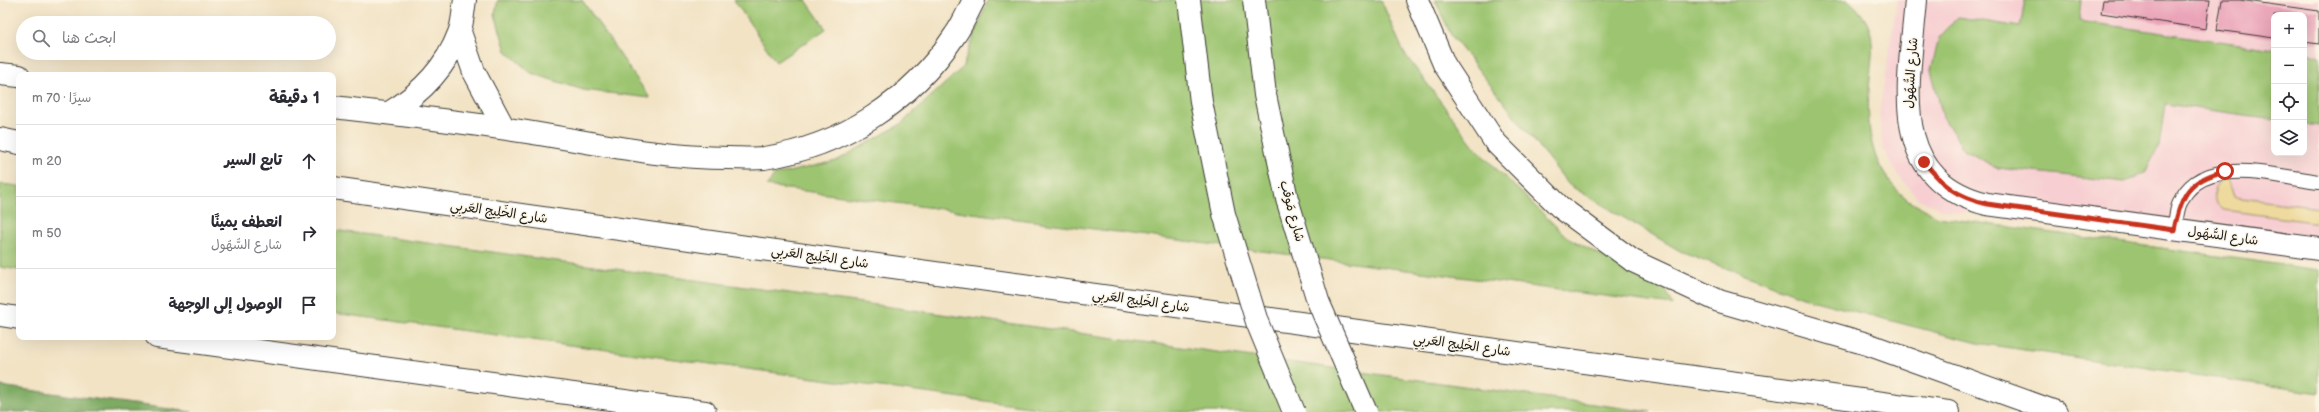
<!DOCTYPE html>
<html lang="ar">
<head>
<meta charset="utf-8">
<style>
	body { margin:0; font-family:"Balsamiq Sans","Playpen Sans Arabic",sans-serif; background:#f7f7f7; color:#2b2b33; direction:rtl }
	.controls { position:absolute; right:12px; top:12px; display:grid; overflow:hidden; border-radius:8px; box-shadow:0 4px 16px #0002 }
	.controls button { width:36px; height:36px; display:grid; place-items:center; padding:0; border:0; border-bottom:1px solid #e1e1e2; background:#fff; color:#2b2b33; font:20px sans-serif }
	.stop { position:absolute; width:12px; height:12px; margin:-9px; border:3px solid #c8321e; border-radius:50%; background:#fff }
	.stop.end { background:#c8321e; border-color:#fff; box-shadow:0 1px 4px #0008 }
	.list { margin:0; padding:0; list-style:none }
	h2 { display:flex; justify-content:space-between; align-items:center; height:52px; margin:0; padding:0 16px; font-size:17px }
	h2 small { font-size:13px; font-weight:400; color:#7c7c81 }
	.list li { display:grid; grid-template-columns:26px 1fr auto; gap:12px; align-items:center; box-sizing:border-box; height:72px; padding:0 16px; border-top:1px solid #e1e1e2 }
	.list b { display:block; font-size:15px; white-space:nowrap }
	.list p { margin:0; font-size:13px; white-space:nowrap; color:#7c7c81 }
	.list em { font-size:13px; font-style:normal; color:#7c7c81 }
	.icon { flex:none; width:22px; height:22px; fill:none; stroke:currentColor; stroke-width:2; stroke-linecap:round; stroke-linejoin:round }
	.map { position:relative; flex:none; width:2319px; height:412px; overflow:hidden; direction:ltr }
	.search { position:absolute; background:#fff; box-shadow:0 4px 16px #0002; left:16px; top:16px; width:320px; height:44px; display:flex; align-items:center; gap:10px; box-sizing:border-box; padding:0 14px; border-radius:22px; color:#7c7c81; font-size:15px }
	.panel { position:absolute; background:#fff; box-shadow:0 4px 16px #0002; left:16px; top:72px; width:320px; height:268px; border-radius:8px; direction:rtl }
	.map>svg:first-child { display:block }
	.built { fill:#f7cfd2; fill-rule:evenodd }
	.green { fill:#9dc571; stroke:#5c7046 }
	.forest { fill:#7eaa63; stroke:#4d6340 }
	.sand { fill:#eeda9e; stroke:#857b5d }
	.building { fill:#eaa2b8 }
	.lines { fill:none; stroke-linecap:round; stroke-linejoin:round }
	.service-casing { stroke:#3c3a35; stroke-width:16 }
	.minor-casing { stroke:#3c3a35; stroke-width:24 }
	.trunk-casing { stroke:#3c3a35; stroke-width:24 }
	.service { stroke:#fff; stroke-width:14 }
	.minor { stroke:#fff; stroke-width:22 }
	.trunk { stroke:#fff; stroke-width:22 }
	.secondary-bridge-casing { stroke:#3c3a35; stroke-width:24; stroke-linecap:butt }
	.secondary-bridge { stroke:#fff; stroke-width:22 }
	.route { stroke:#c8321e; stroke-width:5 }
	.labels { text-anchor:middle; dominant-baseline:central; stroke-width:3; stroke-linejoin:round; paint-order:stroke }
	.street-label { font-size:13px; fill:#1c1c1c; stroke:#fcf5e5 }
</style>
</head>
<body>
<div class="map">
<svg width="2319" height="412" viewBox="0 0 2319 412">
	<rect width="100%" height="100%" fill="#fcf5e5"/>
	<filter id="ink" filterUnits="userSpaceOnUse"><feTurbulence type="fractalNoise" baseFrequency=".025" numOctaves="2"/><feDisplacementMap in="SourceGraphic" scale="8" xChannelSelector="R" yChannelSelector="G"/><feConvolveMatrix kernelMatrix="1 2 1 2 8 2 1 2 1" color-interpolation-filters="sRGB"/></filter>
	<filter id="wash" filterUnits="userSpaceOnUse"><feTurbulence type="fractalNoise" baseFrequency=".012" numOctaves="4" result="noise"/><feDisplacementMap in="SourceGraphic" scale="16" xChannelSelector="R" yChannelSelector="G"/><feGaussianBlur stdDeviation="0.9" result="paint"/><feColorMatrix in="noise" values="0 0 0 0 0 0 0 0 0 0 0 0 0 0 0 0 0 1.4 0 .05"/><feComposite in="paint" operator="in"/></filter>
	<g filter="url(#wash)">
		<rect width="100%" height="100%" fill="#f2e3c5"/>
		<path class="built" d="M1897 0H2319V263L1944 210 1918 199 1897 174 1883 149 1879 113ZM2274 15H2304V153H2274Z"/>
		<path class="green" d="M498 0H582L650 98 583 90 531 73 506 51 495 14Z
			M734 0H806L826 29 776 62Z
			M988 0H1381L1404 53 1477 150 1567 237 1666 290 1673 305 766 186 775 175 836 161 901 124 962 68Z
			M1435 0H1848C1860 10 1871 24 1872 41 1873 52 1871 66 1870 77 1866 124 1867 167 1907 199 1916 206 1928 211 1938 217L2319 270V393L1977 343 1811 300 1680 251 1569 185 1451 35Z
			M2025 0H2081L2079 21 2274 49V119L2165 104 2159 146 2145 173 2125 182 1998 168 1964 150 1943 117 1931 70 1939 38 1958 17 2020 27Z
			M2304 53 2319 56V126L2304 124Z
			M0 184 19 186V270L0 267Z
			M333 230 1651 412H1066L333 313Z"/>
		<path class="forest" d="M0 386 192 412H0Z"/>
		<path class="sand" d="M2228 178 2234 197 2319 208V223L2224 210C2209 201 2210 182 2228 178Z"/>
		<g id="blocks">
			<path class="building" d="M2103 0H2210L2206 29 2101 13Z
				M2222 0H2239L2319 11V44L2304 42V15H2274V38L2217 30Z"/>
		</g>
	</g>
	<g filter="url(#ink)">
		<use href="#blocks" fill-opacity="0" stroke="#3c3a35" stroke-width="1"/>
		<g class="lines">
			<defs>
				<path id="service" d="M2174 230C2176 222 2176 213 2179 205 2199 152 2277 177 2319 182"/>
				<path id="minor" d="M1916 0C1910 80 1884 178 1987 204L2319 249
					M460 32 474 72 504 128
					M389 113C420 94 446 68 459 33 463 23 463 11 465 0"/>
				<path id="trunk" d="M1417 0 1444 64 1495 142 1560 207 1633 261 1719 301 1867 344 2056 412
					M0 74 19 76
					M333 107C404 115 475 123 545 135 605 145 666 158 728 158 740 158 752 159 764 158 843 146 911 101 955 35 963 24 968 11 974 0
					M0 139 19 143
					M333 188 739 246 1948 412
					M0 315 19 318
					M157 337 705 412"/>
			</defs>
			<use href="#service" class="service-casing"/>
			<use href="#minor" class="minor-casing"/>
			<use href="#trunk" class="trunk-casing"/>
			<use href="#service" class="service"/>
			<use href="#minor" class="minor"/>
			<use href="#trunk" class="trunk"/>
			<defs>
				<path id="secondary-bridge" d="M1189 0 1201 102 1224 214 1257 322 1294 412
					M1254 0 1265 95 1287 199 1318 301 1366 412"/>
			</defs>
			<use href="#secondary-bridge" class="secondary-bridge-casing"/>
			<use href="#secondary-bridge" class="secondary-bridge"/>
		</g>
	</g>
	<g class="lines" filter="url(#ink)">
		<path class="route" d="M1924 162C1945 187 1955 196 1987 204L2174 230C2181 195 2188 180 2225 171"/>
	</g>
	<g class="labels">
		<g class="street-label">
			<text transform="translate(1911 73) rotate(-86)">شارع السُّهُول</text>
			<text transform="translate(1292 211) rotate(75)">شارع مَوقب</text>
			<text transform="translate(499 212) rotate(8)">شارع الخَلِيج العَربِي</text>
			<text transform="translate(2223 236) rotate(8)">شارع السُّهُول</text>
			<text transform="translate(820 257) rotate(8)">شارع الخَلِيج العَربِي</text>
			<text transform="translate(1141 301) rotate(8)">شارع الخَلِيج العَربِي</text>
			<text transform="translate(1462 345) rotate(8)">شارع الخَلِيج العَربِي</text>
		</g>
	</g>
</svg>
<div class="controls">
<button>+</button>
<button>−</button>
<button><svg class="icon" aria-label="locate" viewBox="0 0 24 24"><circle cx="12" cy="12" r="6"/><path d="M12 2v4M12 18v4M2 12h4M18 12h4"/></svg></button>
<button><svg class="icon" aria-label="layers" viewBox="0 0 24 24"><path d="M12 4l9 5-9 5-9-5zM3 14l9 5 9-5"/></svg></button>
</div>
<div class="stop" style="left:2225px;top:171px"></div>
<div class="stop end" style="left:1924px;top:162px"></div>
<div class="search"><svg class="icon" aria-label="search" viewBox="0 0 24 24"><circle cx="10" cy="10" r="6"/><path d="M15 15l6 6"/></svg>ابحث هنا</div>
<section class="panel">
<h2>1 دقيقة<small>سيرًا · 70 m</small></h2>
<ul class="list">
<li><svg class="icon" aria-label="ahead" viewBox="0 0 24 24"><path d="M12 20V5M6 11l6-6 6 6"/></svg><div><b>تابع السير</b></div><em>20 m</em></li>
<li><svg class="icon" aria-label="right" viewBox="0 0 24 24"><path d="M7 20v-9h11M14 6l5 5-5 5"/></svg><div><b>انعطف يمينًا</b><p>شارع السُّهُول</p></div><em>50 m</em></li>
<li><svg class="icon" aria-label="arrive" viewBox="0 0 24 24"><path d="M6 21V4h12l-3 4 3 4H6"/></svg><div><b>الوصول إلى الوجهة</b></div></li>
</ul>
</section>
</div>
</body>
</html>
